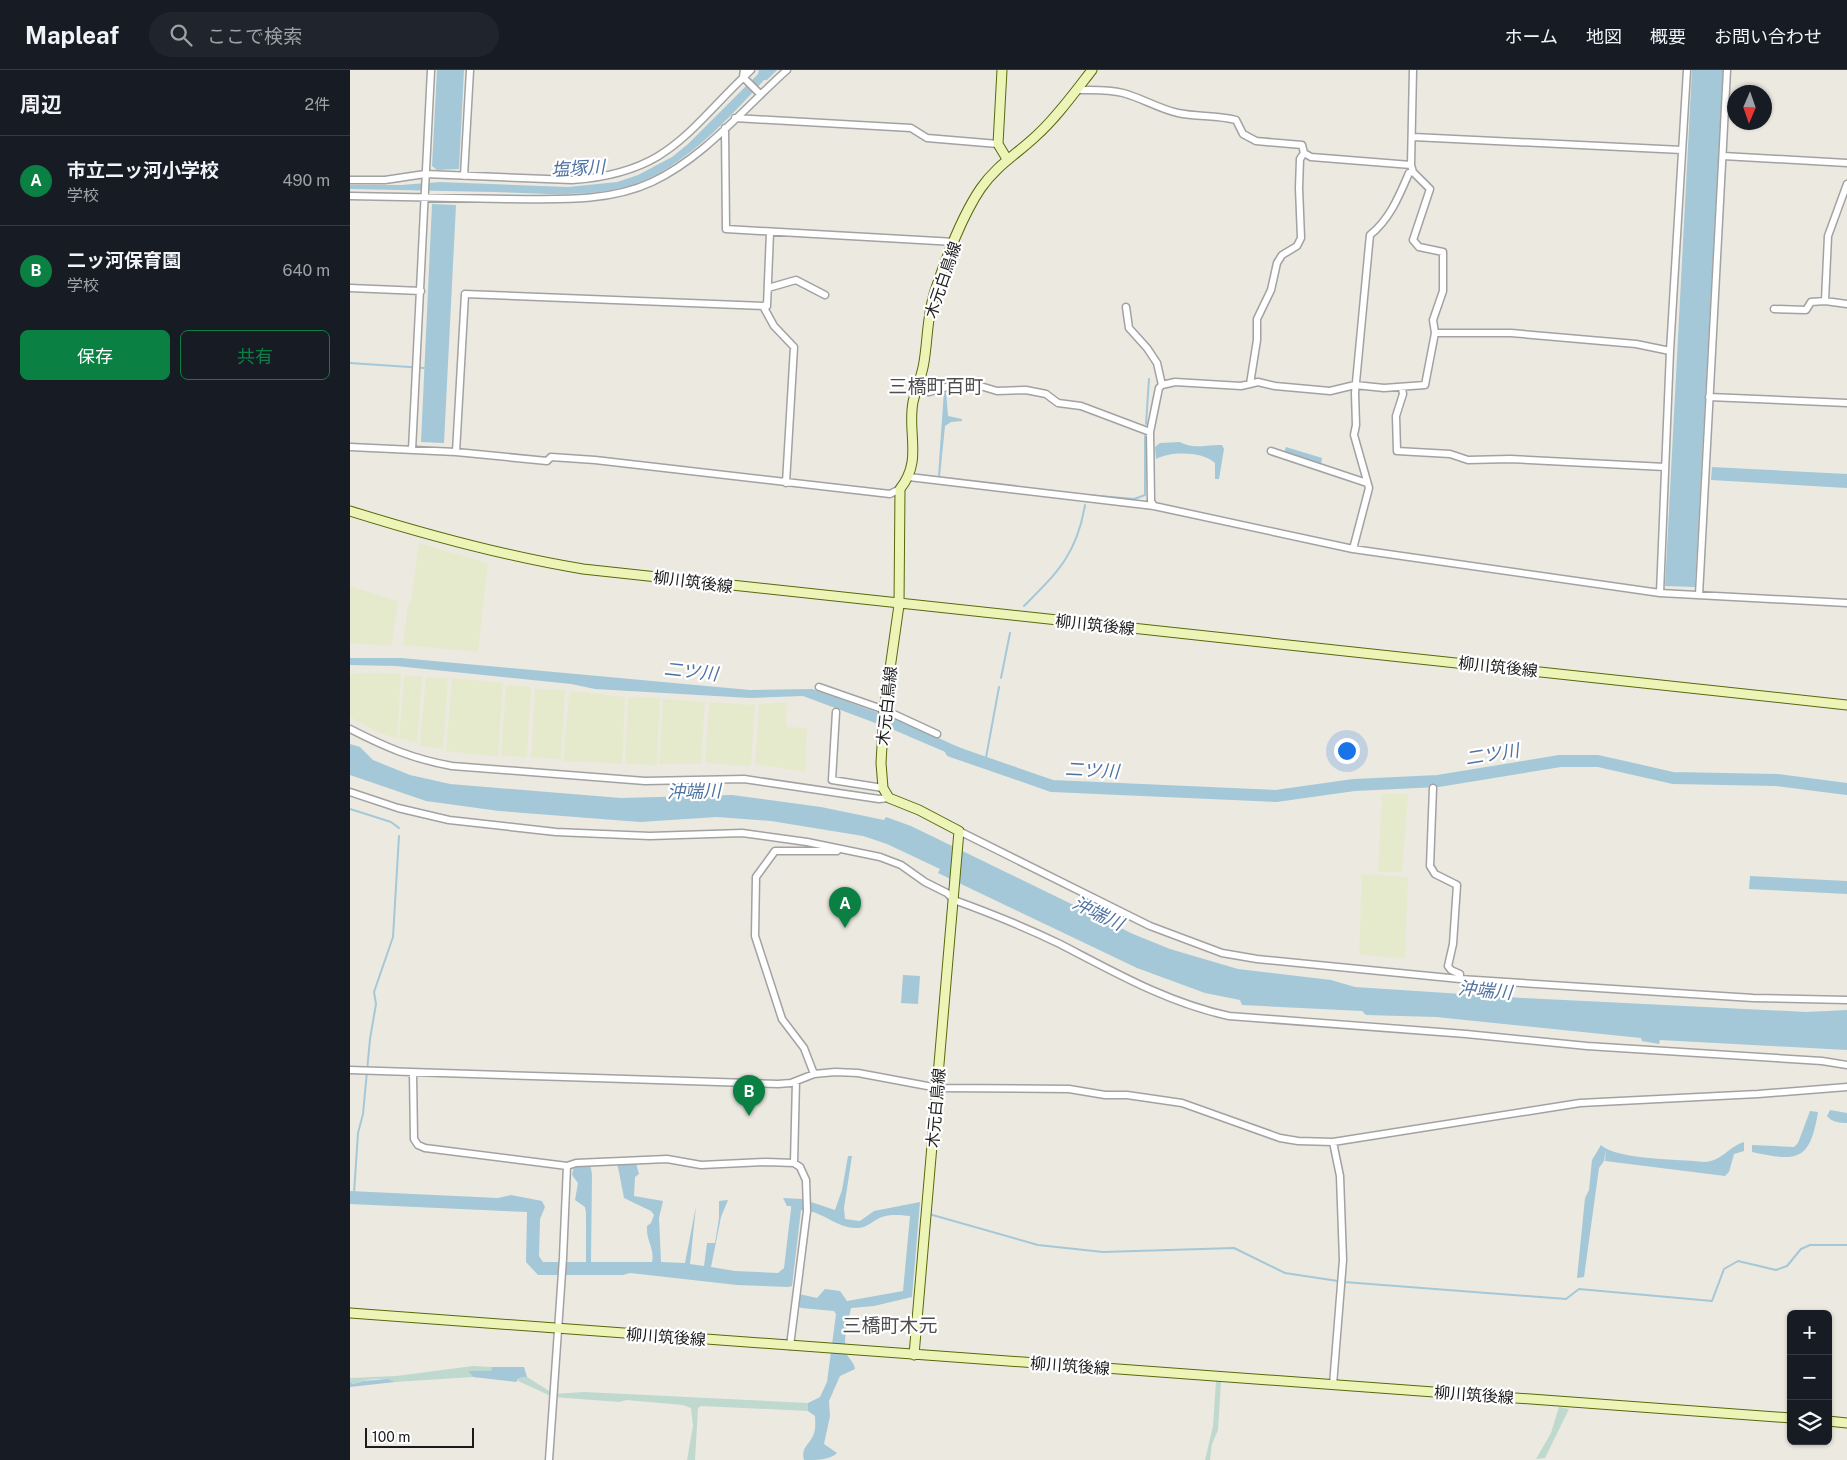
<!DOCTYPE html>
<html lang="ja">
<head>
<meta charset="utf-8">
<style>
	body { margin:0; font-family:"Public Sans","Noto Sans JP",sans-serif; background:#20242c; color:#f1f3f6 }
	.controls { position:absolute; right:15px; bottom:15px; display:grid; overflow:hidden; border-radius:8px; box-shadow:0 1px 4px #0004 }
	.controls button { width:45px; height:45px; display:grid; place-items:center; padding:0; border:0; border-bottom:1px solid #363941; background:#171b24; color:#f1f3f6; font:25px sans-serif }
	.compass { position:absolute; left:1377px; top:15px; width:45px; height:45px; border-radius:50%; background:#171b24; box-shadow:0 1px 4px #0004; rotate:182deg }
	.scale { position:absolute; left:15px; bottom:12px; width:109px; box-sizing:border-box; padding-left:5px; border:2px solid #1b1b1b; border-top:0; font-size:14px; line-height:18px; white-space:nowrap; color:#1b1b1b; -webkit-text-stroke:4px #fff; paint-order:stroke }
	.you { position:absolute; left:996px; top:680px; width:18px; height:18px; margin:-12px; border:4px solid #fff; border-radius:50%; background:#1a73e8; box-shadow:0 0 0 8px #1a73e833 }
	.badge { display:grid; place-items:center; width:32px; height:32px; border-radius:50%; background:#0b8043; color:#fff; font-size:16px; font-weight:700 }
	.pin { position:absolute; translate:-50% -41px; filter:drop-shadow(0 1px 2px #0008) }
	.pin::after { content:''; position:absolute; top:26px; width:18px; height:15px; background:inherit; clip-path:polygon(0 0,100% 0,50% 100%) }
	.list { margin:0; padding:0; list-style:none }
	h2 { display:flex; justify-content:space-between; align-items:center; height:65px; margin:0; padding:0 20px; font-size:21px }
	h2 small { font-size:16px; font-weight:400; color:#9ea1a6 }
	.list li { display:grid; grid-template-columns:32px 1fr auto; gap:15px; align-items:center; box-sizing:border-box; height:90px; padding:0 20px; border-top:1px solid #363941 }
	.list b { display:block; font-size:19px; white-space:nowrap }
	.list p { margin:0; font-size:16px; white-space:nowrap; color:#9ea1a6 }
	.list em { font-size:16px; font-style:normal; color:#9ea1a6 }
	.actions { display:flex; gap:10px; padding:15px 20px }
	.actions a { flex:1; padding:11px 0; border:1px solid #0b8043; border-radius:8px; text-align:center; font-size:18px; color:#0b8043 }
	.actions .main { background:#0b8043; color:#fff }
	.icon { flex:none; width:28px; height:28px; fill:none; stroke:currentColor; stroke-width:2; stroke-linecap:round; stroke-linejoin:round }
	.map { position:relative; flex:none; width:1497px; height:1390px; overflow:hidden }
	header { display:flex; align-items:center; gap:30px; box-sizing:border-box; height:70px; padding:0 25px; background:#171b24; border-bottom:1px solid #363941 }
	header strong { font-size:24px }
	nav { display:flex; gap:28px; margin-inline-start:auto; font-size:18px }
	.search { width:350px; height:45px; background:#20242c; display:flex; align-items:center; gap:12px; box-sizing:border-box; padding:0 18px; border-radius:28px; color:#9ea1a6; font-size:19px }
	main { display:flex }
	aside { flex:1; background:#171b24 }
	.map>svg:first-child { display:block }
	.farmland { fill:#e6eacd }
	.wetland { fill:#bfd9cf }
	.water { fill:#a4c8d7 }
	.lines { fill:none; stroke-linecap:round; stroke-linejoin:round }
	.stream { stroke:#a4c8d7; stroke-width:2 }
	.river { stroke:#a4c8d7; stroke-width:12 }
	.street-casing { stroke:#a2a2a2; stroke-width:9 }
	.secondary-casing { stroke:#58680c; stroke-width:11 }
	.street { stroke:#fff; stroke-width:6 }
	.secondary { stroke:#edf4b7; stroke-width:9 }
	.labels { text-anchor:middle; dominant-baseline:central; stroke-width:4.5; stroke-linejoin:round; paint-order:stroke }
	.street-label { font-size:16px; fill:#1b1b1b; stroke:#fff }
	.water-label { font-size:18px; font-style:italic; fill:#4f73a2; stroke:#fff }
	.quarter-label { font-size:19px; fill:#4e4e4e; stroke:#fff }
</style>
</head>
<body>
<header>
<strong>Mapleaf</strong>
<div class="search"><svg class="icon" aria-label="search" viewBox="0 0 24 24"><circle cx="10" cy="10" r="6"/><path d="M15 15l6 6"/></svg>ここで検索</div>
<nav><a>ホーム</a><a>地図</a><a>概要</a><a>お問い合わせ</a></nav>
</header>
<main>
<aside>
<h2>周辺<small>2件</small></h2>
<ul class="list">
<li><span class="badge">A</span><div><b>市立二ッ河小学校</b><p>学校</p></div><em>490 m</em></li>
<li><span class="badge">B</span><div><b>二ッ河保育園</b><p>学校</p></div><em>640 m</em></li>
</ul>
<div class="actions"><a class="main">保存</a><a>共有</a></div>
</aside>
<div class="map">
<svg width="1497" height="1390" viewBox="0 0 1497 1390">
	<rect width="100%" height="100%" fill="#ece9e1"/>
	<path class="farmland" d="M69 473 138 493 128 582 53 575 58 535 61 532Z
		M0 516 48 531 42 576 0 573Z
		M21 603 51 604 47 669 25 661 0 647V604Z
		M56 606H72L67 673 49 668 54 607Z
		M76 607 98 608 93 679 70 676Z
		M102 608 153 613 148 687 96 681Z
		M159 615 181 617 177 687 151 686 156 618Z
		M185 619 215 620 211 689 181 687Z
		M222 621 275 627 272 694 213 691 219 625Z
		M278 627 310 628 307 695 275 694Z
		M313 629 355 632 351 694H309Z
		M359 632 405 635 401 696 355 693Z
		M437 632 436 657 457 658 455 702 405 694 409 634Z
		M1032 724H1058L1052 802H1028Z
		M1012 804 1058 807 1055 888 1009 885Z"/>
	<path class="wetland" d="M123 1296 142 1297 141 1301 119 1302 123 1307 45 1312C32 1307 16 1309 3 1314L0 1312V1308L46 1306Z
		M177 1307 204 1324 234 1322 458 1333V1341L351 1336 348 1338 345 1390H337L343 1356 341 1338 333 1335 276 1330 270 1332 203 1327 168 1311 169 1308Z
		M866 1311H871L868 1360 862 1374 860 1390H855L863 1356Z
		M1209 1337 1219 1339 1195 1388 1179 1390 1186 1389 1201 1363Z"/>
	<path class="water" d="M87 0H114L109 99 87 100 82 96Z
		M409 0H427L417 10H414C383 44 347 83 304 106 255 131 197 123 144 122 96 121 48 120 0 119V115H51L90 112 218 117 267 112 288 105 322 87 338 74 408 4Z
		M1342 0H1373L1345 517 1315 516Z
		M82 134 106 135 94 373 71 372Z
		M596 320 598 346 612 349V351L601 352 595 356 590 406H588L594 321Z
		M830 372C843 380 857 374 872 375L874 379 869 409H865V393C853 381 820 381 806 389L805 377 810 373Z
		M936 377 972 388 971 395 934 383Z
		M1362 397 1497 404V418L1361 410Z
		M0 588H51L400 620 462 619 529 643 528 654 453 626 400 628 245 619 221 614 46 596 0 595Z
		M538 645 617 681 614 690 537 657Z
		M0 674 10 677 23 690 60 705 100 714 271 728 382 725 471 737 534 750 536 747 561 756 783 864 820 879 888 899 981 910 1005 917 1173 928 1456 942 1497 940V980L1310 970 1309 974 1292 971 1291 968 1086 947 1016 945 1012 941 892 935 890 930 855 923 787 898 588 803 590 799 537 774 513 766 421 751 367 747 290 752 149 741 76 731 0 705Z
		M1400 806 1497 811V824L1399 819Z
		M553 905 570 906 568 934 551 933Z
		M1480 1040 1497 1043V1053C1489 1053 1482 1052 1477 1046Z
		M1460 1041 1468 1042C1460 1091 1448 1092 1402 1082V1075L1444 1077 1448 1073Z
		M1394 1072V1081L1384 1084 1379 1102 1375 1106 1255 1091 1256 1080 1254 1091 1249 1098 1234 1207 1227 1208 1235 1128 1239 1120 1242 1090 1251 1075C1267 1090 1330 1089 1354 1092 1371 1092 1378 1077 1394 1072Z
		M498 1086H502L494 1138 495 1149 510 1151 524 1141 570 1132 562 1227 524 1236 501 1238C498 1252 493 1268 496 1282 498 1289 504 1291 505 1299L490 1306 479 1331 480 1346 474 1374 487 1383C481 1390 465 1390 454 1390 450 1377 461 1374 464 1363 466 1358 465 1351 465 1346L458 1341V1333L470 1327 477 1312 486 1244 484 1241 451 1238 446 1233 449 1224 467 1228 475 1219 490 1221 497 1231 553 1221 560 1146C550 1145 541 1144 532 1147 523 1150 518 1158 507 1158 487 1159 472 1140 451 1140L442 1216 438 1217 387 1215 280 1203 273 1205H188L176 1192 177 1142 0 1134V1121L148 1128 161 1125 192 1131 195 1137 190 1149 189 1186 193 1192H236V1143L235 1137 225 1130 228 1113 222 1105 224 1096 240 1094 242 1104 241 1192H302C305 1178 296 1172 297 1156L301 1153 304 1145 301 1141 274 1128 267 1092 286 1093 289 1104 285 1107 284 1126 313 1131 309 1148 311 1192 335 1193 346 1136 340 1194 354 1196 357 1173H365L369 1148V1131L378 1130 371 1147 361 1197 385 1201 428 1203 434 1198 441 1139V1136H437L433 1128 452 1129 485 1140 492 1120Z
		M142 1297H174L177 1307 169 1308 166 1312 123 1307 118 1301H141Z
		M38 1309 45 1312 0 1317V1312L3 1314 13 1311Z"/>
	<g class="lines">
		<path class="stream" d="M0 293 74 298
			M796 354 799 309
			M738 425 784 429 795 425V366
			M674 536C707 503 727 484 735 435
			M651 608 660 563
			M635 693 649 617
			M0 739 41 752 49 758
			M4 1123 8 1063 13 1044 20 969 26 934 24 922 43 867 49 766
			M579 1144 688 1175 753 1182 884 1178 935 1203 988 1211
			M994 1212 1216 1229 1229 1219 1362 1231 1374 1199 1388 1191 1426 1200 1437 1196 1451 1179 1460 1175H1497"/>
		<path class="river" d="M601 681 702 716 926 726 1004 715 1088 711 1210 691H1248L1323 708 1427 710 1497 719"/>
		<defs>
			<path id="street" d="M394 0 393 7 410 24
				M727 20C743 20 758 19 773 23 792 28 809 39 828 43 847 47 867 45 886 50L893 64 906 71 952 75 954 83 961 87 1061 95
				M385 48 561 58 577 68 648 74
				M375 58 376 159 605 172
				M1063 67 1332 80
				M1373 86 1497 93
				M114 106 120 0
				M0 110H35L75 104 222 110C320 103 336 61 401 0
				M1497 114 1478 166 1475 231 1497 234
				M0 126C52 127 104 128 156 129 204 129 257 133 302 112 355 87 394 38 437 0
				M0 218 71 221
				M418 218 446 210 475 225
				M413 236 424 256 444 277 436 413
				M776 237 779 258 797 278 807 293 812 315
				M1424 239 1456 240 1461 232 1475 231
				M1085 263H1161L1286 274 1320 281
				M900 314 907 270V249L921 220 927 193 932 185 947 176 951 168 949 118 950 89 954 83
				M1052 318 1053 324 1046 346 1047 381 1100 384 1118 390 1160 389 1315 397
				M567 320 579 322 600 316 627 315 647 321 676 320 696 324 708 333 731 336 800 362
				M1359 327 1497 333
				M0 377 106 382 197 391 201 387 245 390 540 424 550 419
				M62 380 81 0
				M921 381 1017 413
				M106 382 115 224 417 236 420 162
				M559 407 804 436 1003 479 1310 523 1497 533
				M804 436 801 431 800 362 809 318 812 315 825 312 891 316 908 312 925 316 980 321 1005 315 1034 318 1075 315 1085 263 1083 250 1093 221V182L1069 177 1063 170 1080 119 1063 102
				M1003 479 1019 418 1004 365 1006 355 1005 323 1019 175 1020 165C1040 149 1049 126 1059 103L1063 102 1061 95 1063 0
				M1310 523 1320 281 1337 0
				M1349 525 1377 0
				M469 617 535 640 587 664
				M486 642 482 710 533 718
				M0 659C35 677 63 689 102 696L295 711 394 709 529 729 539 728
				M1083 718 1080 796 1085 804 1107 815 1103 874 1098 896 1101 900 1110 904V909
				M0 722 48 738 99 750 206 762 300 766 392 763 457 772 530 787 551 795 575 812 597 823 604 830C640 843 675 857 710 874 764 902 818 933 879 946L1116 964 1237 976 1472 991 1497 995
				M609 761 800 856 872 883 907 889 1110 909 1403 928 1497 930
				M0 1000C143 1006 285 1008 428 1014L441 1013 464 1004 485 1002 508 1003 588 1018 719 1019 755 1025H777L832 1033 930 1068 948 1071 983 1072 1230 1033 1408 1024 1497 1017
				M63 1003 64 1069 68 1075 75 1078 217 1096 226 1093 317 1089 351 1095 416 1092 444 1093 450 1097 456 1110 457 1141 440 1276
				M464 1004 454 978 432 949 405 866 406 807 425 781H487
				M983 1072 990 1106 993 1190 983 1315
				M444 1093 446 1011
				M199 1390 213 1188 217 1096"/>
			<path id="secondary" d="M652 0 648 74 657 89
				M0 441C77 465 153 486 233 499L1497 635
				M0 1243 1441 1348
				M564 1285 609 761 569 740 539 728 533 718 531 693 534 641 549 535 550 419C573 390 557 364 563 332 566 319 572 306 574 292 578 268 577 245 585 221 595 191 613 144 631 118 646 96 667 84 686 66 707 47 724 23 742 0
				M1478 1351 1497 1353"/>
		</defs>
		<use href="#street" class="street-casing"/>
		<use href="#secondary" class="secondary-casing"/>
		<use href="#street" class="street"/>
		<use href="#secondary" class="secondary"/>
	</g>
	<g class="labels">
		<g class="street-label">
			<text transform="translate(593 210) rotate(-71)">木元白鳥線</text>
			<text transform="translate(343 512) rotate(7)">柳川筑後線</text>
			<text transform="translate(745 555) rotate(6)">柳川筑後線</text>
			<text transform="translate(1148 597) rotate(6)">柳川筑後線</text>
			<text transform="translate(537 636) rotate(-84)">木元白鳥線</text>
			<text transform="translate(586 1038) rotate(-85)">木元白鳥線</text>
			<text transform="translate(316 1267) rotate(4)">柳川筑後線</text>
			<text transform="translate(720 1296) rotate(4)">柳川筑後線</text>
			<text transform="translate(1124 1325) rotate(4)">柳川筑後線</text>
		</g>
		<g class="water-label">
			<text transform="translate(228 98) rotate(-3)">塩塚川</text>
			<text transform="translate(341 601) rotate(6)">二ツ川</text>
			<text transform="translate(1142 684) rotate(-9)">二ツ川</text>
			<text transform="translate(742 700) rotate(3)">二ツ川</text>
			<text transform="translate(344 721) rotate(-1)">沖端川</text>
			<text transform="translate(748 843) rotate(26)">沖端川</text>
			<text transform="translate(1135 920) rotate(5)">沖端川</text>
		</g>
		<g class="quarter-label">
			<text x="586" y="316">三橋町百町</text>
			<text x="540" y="1255">三橋町木元</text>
		</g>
	</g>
</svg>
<div class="controls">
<button>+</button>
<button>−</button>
<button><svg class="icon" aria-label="layers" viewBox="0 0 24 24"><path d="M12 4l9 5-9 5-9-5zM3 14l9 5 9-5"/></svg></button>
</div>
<svg class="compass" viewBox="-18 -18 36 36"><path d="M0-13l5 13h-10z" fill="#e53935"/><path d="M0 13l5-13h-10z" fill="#9ea1a6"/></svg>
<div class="scale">100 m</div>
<div class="you"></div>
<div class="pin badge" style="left:495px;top:858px">A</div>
<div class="pin badge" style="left:399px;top:1046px">B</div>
</div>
</main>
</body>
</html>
